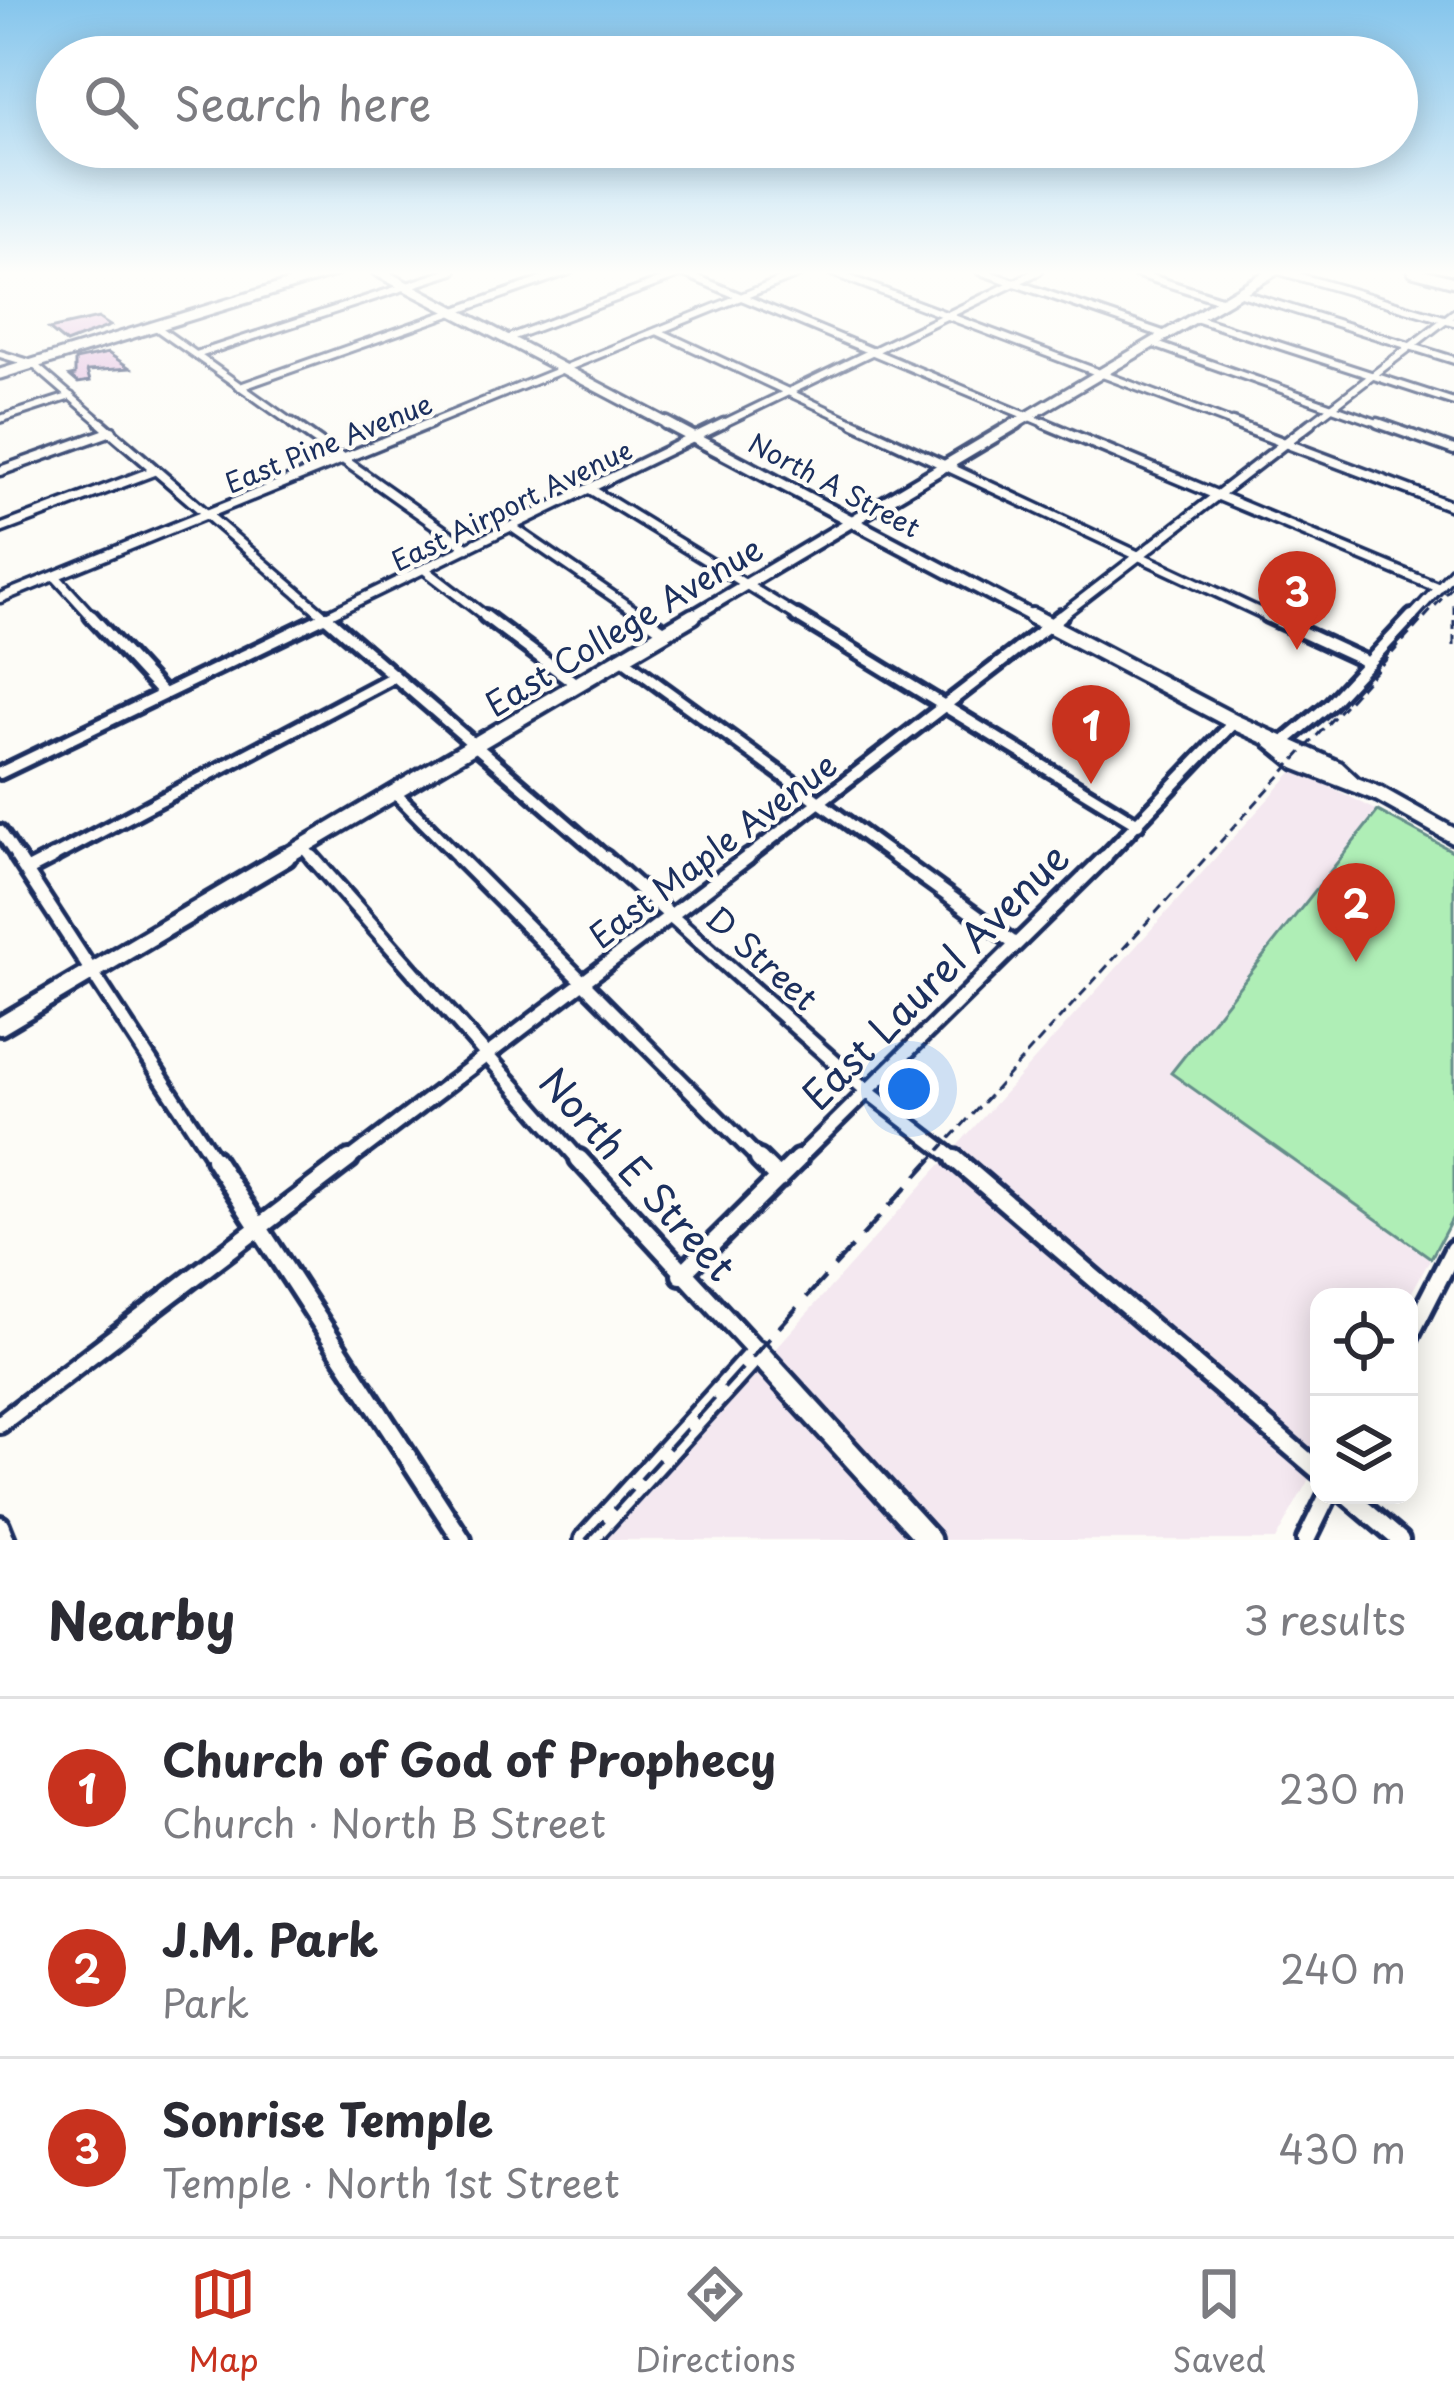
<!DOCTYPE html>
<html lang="en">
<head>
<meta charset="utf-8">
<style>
	body { margin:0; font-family:"Playpen Sans",sans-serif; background:#f2f2f3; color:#2b2b33 }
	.controls { position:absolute; right:36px; bottom:36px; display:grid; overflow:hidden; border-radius:24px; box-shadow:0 6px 30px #0003 }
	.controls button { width:108px; height:108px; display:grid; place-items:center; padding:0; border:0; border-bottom:3px solid #e1e1e2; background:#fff; color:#2b2b33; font:60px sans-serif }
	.you { position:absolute; left:909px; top:1089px; width:42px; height:42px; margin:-30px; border:9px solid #fff; border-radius:50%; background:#1a73e8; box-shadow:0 0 0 18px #1a73e833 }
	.badge { display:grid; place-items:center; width:78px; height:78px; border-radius:50%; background:#c8321e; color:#fff; font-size:39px; font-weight:700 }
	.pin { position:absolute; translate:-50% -99px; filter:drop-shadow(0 3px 6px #0008) }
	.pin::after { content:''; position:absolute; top:63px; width:42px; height:36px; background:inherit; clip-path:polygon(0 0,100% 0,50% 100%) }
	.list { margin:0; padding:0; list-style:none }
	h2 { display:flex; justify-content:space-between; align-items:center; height:156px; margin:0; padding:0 48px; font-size:51px }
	h2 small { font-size:39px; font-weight:400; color:#7c7c81 }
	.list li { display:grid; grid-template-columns:78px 1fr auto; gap:36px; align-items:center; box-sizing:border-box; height:180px; padding:0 48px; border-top:3px solid #e1e1e2 }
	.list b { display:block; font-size:45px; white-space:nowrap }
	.list p { margin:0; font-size:39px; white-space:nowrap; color:#7c7c81 }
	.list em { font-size:39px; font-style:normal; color:#7c7c81 }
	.icon { flex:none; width:66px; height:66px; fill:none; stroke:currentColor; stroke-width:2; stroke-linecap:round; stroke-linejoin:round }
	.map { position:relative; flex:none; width:1454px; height:1540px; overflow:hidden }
	.search { position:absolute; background:#fff; box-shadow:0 6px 30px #0003; left:36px; right:36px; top:36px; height:132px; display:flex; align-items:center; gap:30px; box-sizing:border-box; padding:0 42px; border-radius:66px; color:#7c7c81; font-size:45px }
	.sheet { height:696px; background:#fff }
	nav { display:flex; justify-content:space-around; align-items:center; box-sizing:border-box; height:168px; border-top:3px solid #e1e1e2; background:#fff; font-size:33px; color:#7c7c81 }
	nav a { display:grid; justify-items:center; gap:6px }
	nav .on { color:#c8321e }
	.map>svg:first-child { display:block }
	.built { fill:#f4e8f0 }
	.green { fill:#afeeb6; stroke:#658e8a; stroke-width:3 }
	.building { fill:#e0b8df; stroke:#1b2f5e; stroke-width:3 }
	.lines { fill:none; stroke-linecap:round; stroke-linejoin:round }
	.minor-far4-casing { stroke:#1b2f5e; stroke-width:12 }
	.minor-far3-casing { stroke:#1b2f5e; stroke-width:15 }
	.minor-far2-casing { stroke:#1b2f5e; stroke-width:20 }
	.minor-far1-casing { stroke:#1b2f5e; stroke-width:21 }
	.minor-casing { stroke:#1b2f5e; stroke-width:26 }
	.tertiary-far4-casing { stroke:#1b2f5e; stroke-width:15 }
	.tertiary-far3-casing { stroke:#1b2f5e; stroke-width:18 }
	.tertiary-far2-casing { stroke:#1b2f5e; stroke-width:22 }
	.tertiary-far1-casing { stroke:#1b2f5e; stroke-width:26 }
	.tertiary-casing { stroke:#1b2f5e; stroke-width:30 }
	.minor-far4 { stroke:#fdfcf7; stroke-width:6 }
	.minor-far3 { stroke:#fdfcf7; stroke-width:8 }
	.minor-far2 { stroke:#fdfcf7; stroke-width:10 }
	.minor-far1 { stroke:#fdfcf7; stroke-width:12 }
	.minor { stroke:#fdfcf7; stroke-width:16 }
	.tertiary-far4 { stroke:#fdfcf7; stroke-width:9 }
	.tertiary-far3 { stroke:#fdfcf7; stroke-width:10 }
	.tertiary-far2 { stroke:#fdfcf7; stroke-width:14 }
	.tertiary-far1 { stroke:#fdfcf7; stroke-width:16 }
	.tertiary { stroke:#fdfcf7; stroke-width:21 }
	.rail-far1 { stroke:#1b2f5e; stroke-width:3; stroke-dasharray:10 6; stroke-linecap:butt }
	.rail { stroke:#1b2f5e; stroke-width:4.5; stroke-dasharray:27 14; stroke-linecap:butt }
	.labels { text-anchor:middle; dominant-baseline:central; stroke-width:9; stroke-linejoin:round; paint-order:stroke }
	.far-street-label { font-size:27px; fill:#1b2f5e; stroke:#fdfcf7 }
	.street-label { font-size:33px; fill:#1b2f5e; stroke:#fdfcf7 }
	.near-street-label { font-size:39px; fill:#1b2f5e; stroke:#fdfcf7 }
</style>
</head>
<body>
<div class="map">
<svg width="1454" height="1540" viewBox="0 0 1454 1540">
	<rect width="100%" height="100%" fill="#fdfcf7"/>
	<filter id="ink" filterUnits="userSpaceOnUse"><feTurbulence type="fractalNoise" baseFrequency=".00833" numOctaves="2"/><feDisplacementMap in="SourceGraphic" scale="24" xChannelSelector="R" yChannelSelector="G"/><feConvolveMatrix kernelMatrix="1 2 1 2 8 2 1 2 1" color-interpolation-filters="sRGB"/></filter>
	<g filter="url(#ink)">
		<path class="built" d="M1295 769 1378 811 1172 1073 1431 1258 1409 1297H1319V1461L1275 1540H604Z"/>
		<path class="green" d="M1378 811 1454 852V1215L1431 1258 1171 1073Z"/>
		<path class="building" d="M98 318 110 326 66 343 49 329Z
			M108 353 130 368 87 371 90 381 78 383 70 376 75 375V360Z"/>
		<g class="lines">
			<defs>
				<path id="minor-far4" d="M679 271 1051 426
					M829 271 1240 426
					M980 271 1166 335
					M1129 271 1224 301
					M1280 271 1454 322
					M1238 292 1454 360
					M1195 318 1454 402
					M156 327 296 426
					M657 331 861 426
					M506 339 683 273
					M1151 343 1386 426
					M0 354 33 364 105 426
					M196 355 453 271
					M240 387 569 271
					M0 419 71 396
					M423 426 805 271
					M718 426 1039 271
					M1307 426 1454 313"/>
				<path id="minor-far3" d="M101 423 328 619
					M292 423 468 548
					M854 423 1274 619
					M1044 423 1439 588
					M1232 423 1454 507
					M1378 423 1454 450
					M0 471 112 431
					M590 489 802 619
					M512 527 646 619
					M0 529 156 470
					M424 569 489 619
					M55 576 94 619
					M0 598 431 423
					M320 619 724 423
					M1057 619 1311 423
					M1410 619 1454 571"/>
				<path id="minor-far2" d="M91 616 163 694
					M325 616 608 860
					M485 616 576 684
					M641 616 664 631
					M797 616 1138 824
					M1267 616 1369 663
					M620 657 899 860
					M1284 742 1330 704 1412 616
					M0 773 326 616
					M395 793 461 860
					M0 831 19 860
					M303 847 314 860
					M47 860 395 676
					M744 860 1061 616
					M1102 860 1234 722"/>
				<path id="minor-far1" d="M17 857 216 1162
					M312 857 581 1162
					M458 857 762 1162
					M605 857 868 1092 959 1162
					M895 857 1015 944
					M26 871 53 857
					M346 1162 748 857
					M795 1162 1105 857"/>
				<path id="minor" d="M214 1159 462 1540
					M579 1159 757 1352
					M759 1159 779 1179
					M955 1159 1319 1471
					M681 1275 798 1159
					M1409 1337 1454 1249
					M0 1424 349 1159
					M1347 1495 1400 1540
					M0 1525 6 1540
					M1306 1540 1328 1495"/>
				<path id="tertiary-far4" d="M377 271 672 426
					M1413 271 1454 282
					M0 374 335 271
					M1012 426 1274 271"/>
				<path id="tertiary-far3" d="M666 423 1037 619
					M688 619 1017 423"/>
				<path id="tertiary-far2" d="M1032 616 1234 722 1338 769 1353 783
					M1270 740 1297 762 1379 794 1454 836
					M280 860 693 616"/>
				<path id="tertiary-far1" d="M0 1026 286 857"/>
				<path id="tertiary" d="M586 1540 757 1352 929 1540"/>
			</defs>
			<use href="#minor-far4" class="minor-far4-casing"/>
			<use href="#minor-far3" class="minor-far3-casing"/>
			<use href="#minor-far2" class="minor-far2-casing"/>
			<use href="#minor-far1" class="minor-far1-casing"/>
			<use href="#minor" class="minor-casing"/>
			<use href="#tertiary-far4" class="tertiary-far4-casing"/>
			<use href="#tertiary-far3" class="tertiary-far3-casing"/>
			<use href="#tertiary-far2" class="tertiary-far2-casing"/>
			<use href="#tertiary-far1" class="tertiary-far1-casing"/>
			<use href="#tertiary" class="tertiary-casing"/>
			<use href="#minor-far4" class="minor-far4"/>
			<use href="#minor-far3" class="minor-far3"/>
			<use href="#minor-far2" class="minor-far2"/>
			<use href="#minor-far1" class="minor-far1"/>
			<use href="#minor" class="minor"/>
			<use href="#tertiary-far4" class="tertiary-far4"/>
			<use href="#tertiary-far3" class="tertiary-far3"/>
			<use href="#tertiary-far2" class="tertiary-far2"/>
			<use href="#tertiary-far1" class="tertiary-far1"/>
			<use href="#tertiary" class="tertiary"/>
			<path class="rail-far1" d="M1454 604V647
				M929 1162 1454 585"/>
			<path class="rail" d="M586 1540 932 1159"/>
		</g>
	</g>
	<linearGradient id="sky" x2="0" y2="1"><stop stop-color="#85c5ec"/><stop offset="0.56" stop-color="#fefefb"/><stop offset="1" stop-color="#fefefb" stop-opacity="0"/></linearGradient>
	<rect width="1454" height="487" fill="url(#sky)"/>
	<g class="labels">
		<g class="far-street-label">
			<text transform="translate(328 442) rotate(-22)">East Pine Avenue</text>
			<text transform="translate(835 484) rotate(28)">North A Street</text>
			<text transform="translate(511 504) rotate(-26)">East Airport Avenue</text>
		</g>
		<g class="street-label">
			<text transform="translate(623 625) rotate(-31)">East College Avenue</text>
			<text transform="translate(712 849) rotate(-37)">East Maple Avenue</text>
			<text transform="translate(763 957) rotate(42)">D Street</text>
		</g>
		<g class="near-street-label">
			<text transform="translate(934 975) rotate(-45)">East Laurel Avenue</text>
			<text transform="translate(639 1173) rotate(48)">North E Street</text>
		</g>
	</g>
</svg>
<div class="controls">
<button><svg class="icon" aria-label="locate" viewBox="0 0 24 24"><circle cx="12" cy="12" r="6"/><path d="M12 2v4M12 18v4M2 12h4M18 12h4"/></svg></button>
<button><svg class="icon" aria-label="layers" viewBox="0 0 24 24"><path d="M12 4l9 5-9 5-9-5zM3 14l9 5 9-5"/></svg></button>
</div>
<div class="you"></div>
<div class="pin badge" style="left:1091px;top:784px">1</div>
<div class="pin badge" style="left:1356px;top:962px">2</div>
<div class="pin badge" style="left:1297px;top:650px">3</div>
<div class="search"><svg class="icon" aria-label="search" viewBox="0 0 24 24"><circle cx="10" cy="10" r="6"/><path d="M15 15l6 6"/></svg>Search here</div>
</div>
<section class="sheet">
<h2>Nearby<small>3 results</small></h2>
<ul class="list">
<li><span class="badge">1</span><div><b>Church of God of Prophecy</b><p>Church · North B Street</p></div><em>230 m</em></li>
<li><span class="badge">2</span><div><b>J.M. Park</b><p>Park</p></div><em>240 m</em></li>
<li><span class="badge">3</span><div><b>Sonrise Temple</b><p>Temple · North 1st Street</p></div><em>430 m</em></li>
</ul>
</section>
<nav>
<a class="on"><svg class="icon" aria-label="map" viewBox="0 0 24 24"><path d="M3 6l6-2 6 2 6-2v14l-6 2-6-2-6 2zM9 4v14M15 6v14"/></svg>Map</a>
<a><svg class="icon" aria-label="directions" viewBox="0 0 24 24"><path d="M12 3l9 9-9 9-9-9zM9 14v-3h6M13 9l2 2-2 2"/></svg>Directions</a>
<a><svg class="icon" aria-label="saved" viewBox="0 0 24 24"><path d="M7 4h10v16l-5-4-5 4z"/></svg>Saved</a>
</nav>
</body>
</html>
